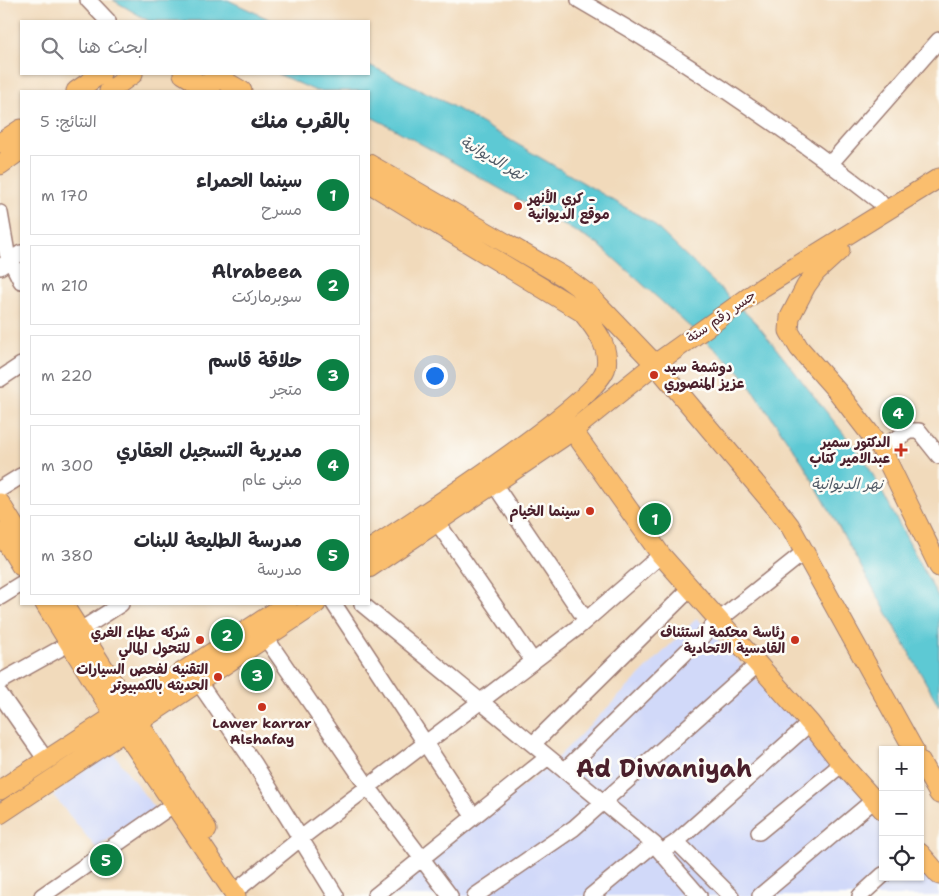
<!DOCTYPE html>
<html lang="ar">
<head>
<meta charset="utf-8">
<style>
	body { margin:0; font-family:"Shantell Sans","Playpen Sans Arabic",sans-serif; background:#f7f7f7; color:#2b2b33; direction:rtl }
	.controls { position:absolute; right:15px; bottom:15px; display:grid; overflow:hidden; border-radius:0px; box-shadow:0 1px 4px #0004 }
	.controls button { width:45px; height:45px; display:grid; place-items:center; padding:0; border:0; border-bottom:1px solid #e1e1e2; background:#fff; color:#2b2b33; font:25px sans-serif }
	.you { position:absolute; left:434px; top:375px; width:18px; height:18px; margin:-12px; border:4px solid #fff; border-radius:50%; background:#1a73e8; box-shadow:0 0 0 8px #1a73e833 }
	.badge { display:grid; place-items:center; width:32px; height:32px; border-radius:50%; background:#0b8043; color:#fff; font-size:16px; font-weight:700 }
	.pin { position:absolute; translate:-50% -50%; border:2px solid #fff; box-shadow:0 1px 5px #0006 }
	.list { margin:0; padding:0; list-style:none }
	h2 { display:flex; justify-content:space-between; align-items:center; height:65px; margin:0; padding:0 20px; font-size:21px }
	h2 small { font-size:16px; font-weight:400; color:#7c7c81 }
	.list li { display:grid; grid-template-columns:32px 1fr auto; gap:15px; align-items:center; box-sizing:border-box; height:80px; margin:0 10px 10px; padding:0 10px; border:1px solid #e1e1e2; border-radius:0px }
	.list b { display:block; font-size:19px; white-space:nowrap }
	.list p { margin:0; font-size:16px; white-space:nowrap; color:#7c7c81 }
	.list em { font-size:16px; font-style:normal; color:#7c7c81 }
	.icon { flex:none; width:28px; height:28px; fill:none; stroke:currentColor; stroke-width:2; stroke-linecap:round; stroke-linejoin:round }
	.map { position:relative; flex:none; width:939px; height:896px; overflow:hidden; direction:ltr }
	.search { position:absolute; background:#fff; box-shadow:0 1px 4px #0004; left:20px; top:20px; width:350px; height:55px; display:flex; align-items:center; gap:12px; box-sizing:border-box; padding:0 18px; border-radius:0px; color:#7c7c81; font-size:19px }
	.panel { position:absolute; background:#fff; box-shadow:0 1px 4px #0004; left:20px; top:90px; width:350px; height:515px; border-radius:0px; direction:rtl }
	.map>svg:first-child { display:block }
	.built { fill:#d1d9f9 }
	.water { fill:#5dc9d4; stroke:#547480 }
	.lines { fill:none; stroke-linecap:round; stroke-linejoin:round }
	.minor-casing { stroke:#9e7c73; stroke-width:18 }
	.major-casing { stroke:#9e7c73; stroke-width:21 }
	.minor { stroke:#fff; stroke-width:15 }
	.major { stroke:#fabe6e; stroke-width:19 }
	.poi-dot { fill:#c8321e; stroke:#fdfcf7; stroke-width:2 }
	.labels { text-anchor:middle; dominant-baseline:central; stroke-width:5; stroke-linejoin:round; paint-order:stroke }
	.poi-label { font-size:14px; font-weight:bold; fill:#4a1f2b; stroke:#fdfcf7; text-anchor:end }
	.street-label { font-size:14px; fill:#4a1f2b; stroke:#fdfcf7 }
	.water-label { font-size:15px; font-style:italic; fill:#515a66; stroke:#fdfcf7 }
	.town-label { font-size:24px; font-weight:bold; fill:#4a1f2b; stroke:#fdfcf7 }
</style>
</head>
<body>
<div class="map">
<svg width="939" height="896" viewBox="0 0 939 896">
	<rect width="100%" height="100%" fill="#fdfcf7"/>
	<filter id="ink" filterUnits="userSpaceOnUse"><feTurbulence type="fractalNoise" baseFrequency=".02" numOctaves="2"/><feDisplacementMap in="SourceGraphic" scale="10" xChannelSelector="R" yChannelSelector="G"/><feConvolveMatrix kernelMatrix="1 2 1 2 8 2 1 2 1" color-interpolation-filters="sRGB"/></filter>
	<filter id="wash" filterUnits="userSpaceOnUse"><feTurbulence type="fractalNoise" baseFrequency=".0096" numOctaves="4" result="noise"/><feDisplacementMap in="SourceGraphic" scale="20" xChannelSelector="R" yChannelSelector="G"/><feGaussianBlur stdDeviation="1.12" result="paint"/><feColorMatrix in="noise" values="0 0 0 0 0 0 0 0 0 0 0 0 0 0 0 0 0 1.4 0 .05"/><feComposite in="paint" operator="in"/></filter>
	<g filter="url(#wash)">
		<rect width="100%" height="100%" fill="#f1dabb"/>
		<path class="built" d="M697 618 883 811V877H920V856L939 885V896H380L550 765Z
			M111 750 155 809 96 848 53 795Z"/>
		<path class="water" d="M113 0H228L273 21H149Z
			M369 65 440 99 652 223 756 323 866 462 939 599V706L803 463 740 372 599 245 391 127 369 116V91H316L278 74H369Z"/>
	</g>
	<g filter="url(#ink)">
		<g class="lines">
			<defs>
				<path id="minor" d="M88 0 108 21
					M579 0C684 60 785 128 880 202
					M830 164 939 40
					M0 213 7 253 21 281
					M0 267 21 253
					M0 379 21 365
					M881 448 909 431H919L939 456
					M494 484 586 620
					M0 489 21 476
					M437 522 533 661
					M0 597 21 584
					M334 604 473 816
					M362 604 654 844 699 896
					M79 631 121 604
					M266 638 368 787 450 896
					M0 682 70 643
					M199 683 254 763 336 896
					M0 694 46 760
					M533 744 691 588
					M565 770 719 620 803 553
					M759 832 842 764
					M675 843 810 723
					M669 847 675 843 680 845 731 896
					M243 885 301 838 577 628 661 555
					M42 896 174 804
					M375 896 548 757
					M475 896 574 828 758 664
					M591 896 654 844
					M760 896 874 800
					M860 896 883 875"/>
				<path id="major" d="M183 74 211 91
					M213 74 242 91
					M76 91 101 74
					M109 91 133 74
					M0 143 21 129
					M369 164 566 278 589 295 655 364 777 509 790 526 914 750
					M0 165 21 150
					M369 183 582 312C594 327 610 346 606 367 599 402 408 524 369 550
					M840 250 816 272 806 286 790 317 789 331 799 348 837 391 881 448 939 567
					M566 421 661 555 810 723 842 764 883 810
					M0 503 21 537
					M0 532 21 566
					M369 568 572 431 655 364 763 287 939 178
					M45 604 125 732 236 896
					M63 604 207 830
					M920 761 939 794
					M0 790 287 604
					M0 814 316 604
					M920 853 939 875"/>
			</defs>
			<use href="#minor" class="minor-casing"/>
			<use href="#major" class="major-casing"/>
			<use href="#minor" class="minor"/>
			<use href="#major" class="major"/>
		</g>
	</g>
	<g class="poi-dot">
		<circle cx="518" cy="206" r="5"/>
		<circle cx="654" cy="375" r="5"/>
		<path d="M898.5 442.5h5v5h5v5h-5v5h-5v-5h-5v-5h5z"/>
		<circle cx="590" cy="511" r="5"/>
		<circle cx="200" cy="640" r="5"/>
		<circle cx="795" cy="640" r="5"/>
		<circle cx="218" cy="677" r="5"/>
		<circle cx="262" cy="707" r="5"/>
	</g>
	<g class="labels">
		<g class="poi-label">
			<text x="528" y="198" text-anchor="start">كري الأنهر -<tspan x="528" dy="16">موقع الديوانية</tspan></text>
			<text x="664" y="367" text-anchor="start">دوشمة سيد<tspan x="664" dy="16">عزيز المنصوري</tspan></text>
			<text x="890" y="442">الدكتور سمير<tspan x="890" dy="16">عبدالامير كتاب</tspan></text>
			<text x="580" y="511">سينما الخيام</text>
			<text x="190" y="632">شركه عطاء الغري<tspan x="190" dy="16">للتحول المالي</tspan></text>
			<text x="785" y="632">رئاسة محكمة استئناف<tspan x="785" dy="16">القادسية الاتحادية</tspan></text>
			<text x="208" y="669">التقنيه لفحص السيارات<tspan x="208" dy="16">الحديثه بالكمبيوتر</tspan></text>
			<text x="262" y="723" text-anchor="middle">Lawer karrar<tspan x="262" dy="16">Alshafay</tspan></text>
		</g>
		<g class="street-label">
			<text transform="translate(721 316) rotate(-35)">جسر رقم ستة</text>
		</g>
		<g class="water-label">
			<text transform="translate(493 158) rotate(30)">نهر الديوانية</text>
			<text x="847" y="484">نهر الديوانية</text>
		</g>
		<g class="town-label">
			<text x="664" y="769">Ad Diwaniyah</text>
		</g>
	</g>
</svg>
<div class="controls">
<button>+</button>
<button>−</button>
<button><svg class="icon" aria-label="locate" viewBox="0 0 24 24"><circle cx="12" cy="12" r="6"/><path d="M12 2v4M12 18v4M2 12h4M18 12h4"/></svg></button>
</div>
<div class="you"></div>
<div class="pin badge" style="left:655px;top:519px">1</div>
<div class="pin badge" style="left:227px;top:635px">2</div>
<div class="pin badge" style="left:257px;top:675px">3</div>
<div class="pin badge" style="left:898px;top:413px">4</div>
<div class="pin badge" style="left:106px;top:860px">5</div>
<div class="search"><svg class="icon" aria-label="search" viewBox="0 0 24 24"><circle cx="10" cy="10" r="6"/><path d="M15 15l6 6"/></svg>ابحث هنا</div>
<section class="panel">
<h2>بالقرب منك<small>النتائج: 5</small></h2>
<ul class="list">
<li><span class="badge">1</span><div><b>سينما الحمراء</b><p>مسرح</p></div><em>170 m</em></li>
<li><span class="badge">2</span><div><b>Alrabeea</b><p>سوبرماركت</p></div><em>210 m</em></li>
<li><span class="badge">3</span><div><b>حلاقة قاسم</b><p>متجر</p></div><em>220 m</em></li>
<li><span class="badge">4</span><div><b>مديرية التسجيل العقاري</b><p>مبنى عام</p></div><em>300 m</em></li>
<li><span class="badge">5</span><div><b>مدرسة الطليعة للبنات</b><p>مدرسة</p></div><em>380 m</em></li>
</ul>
</section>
</div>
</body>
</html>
